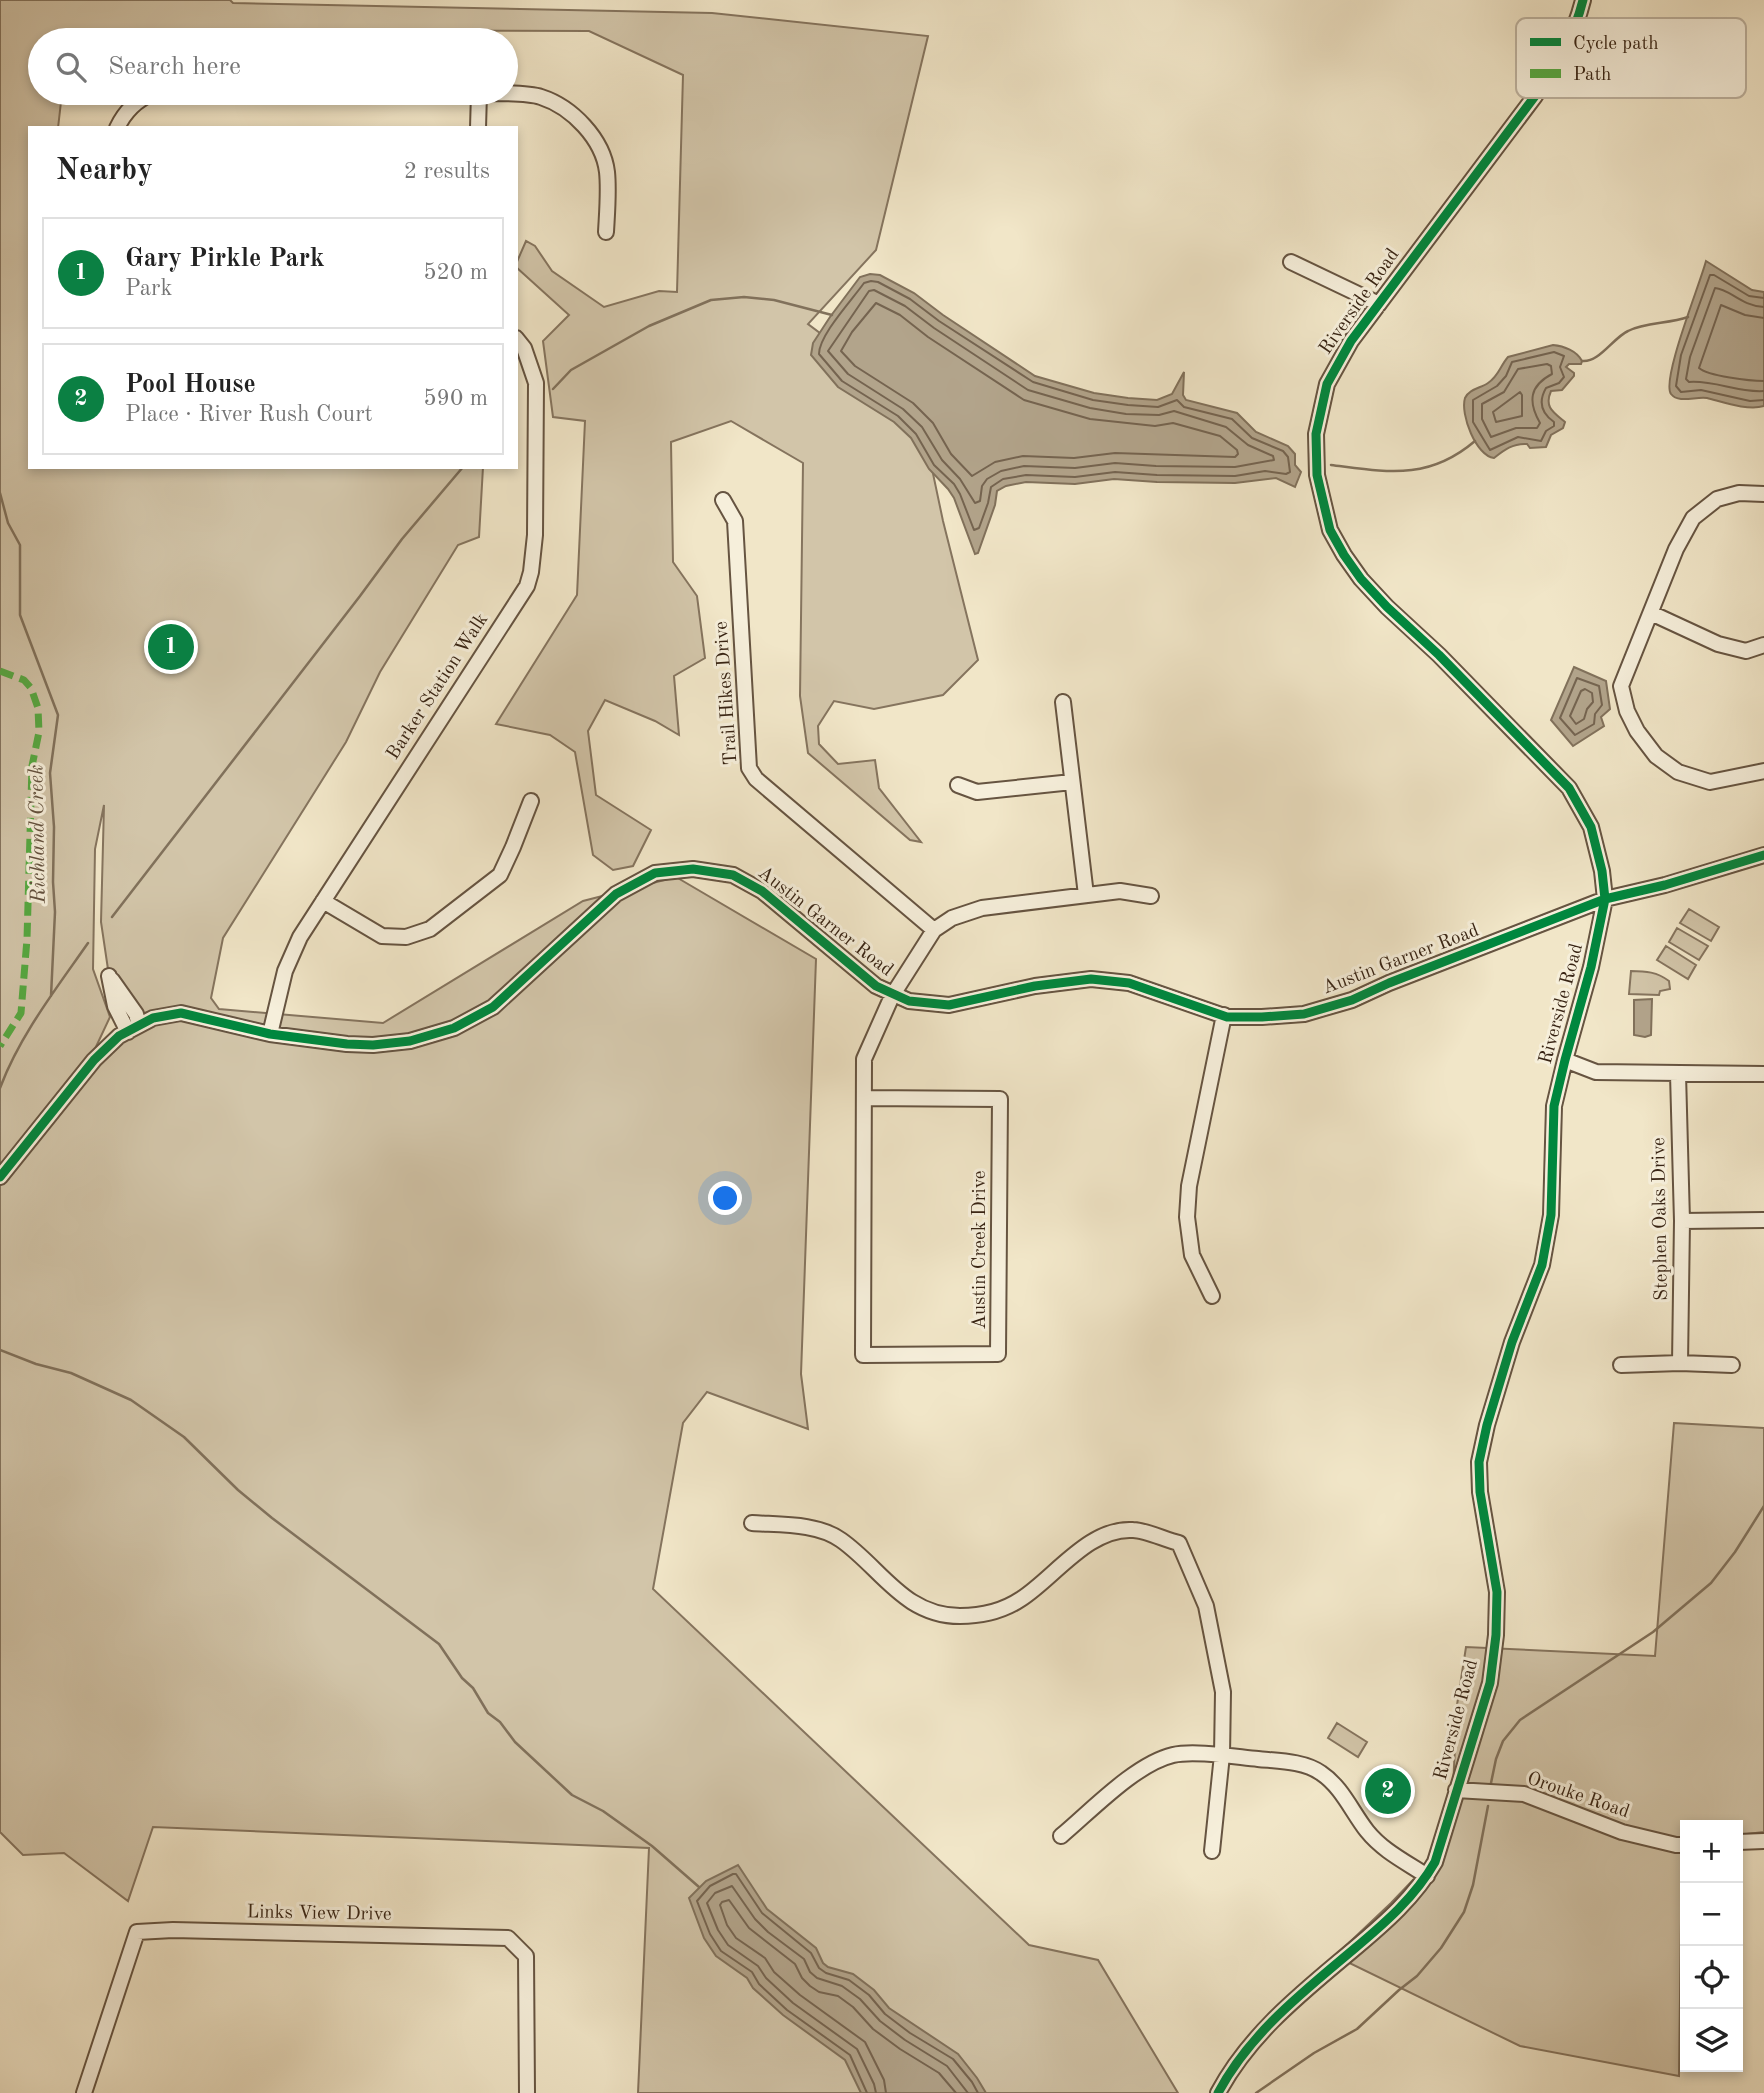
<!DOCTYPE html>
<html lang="en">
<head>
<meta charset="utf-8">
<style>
	body { margin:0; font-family:"Old Standard TT",serif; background:#f6f6f6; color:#222 }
	.controls { position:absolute; right:21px; bottom:21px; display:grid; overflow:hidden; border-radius:0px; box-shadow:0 4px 10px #0003 }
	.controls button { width:63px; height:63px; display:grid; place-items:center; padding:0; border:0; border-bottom:2px solid #e0e0e0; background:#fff; color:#222; font:35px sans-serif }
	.you { position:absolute; left:726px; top:1199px; width:24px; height:24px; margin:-18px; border:5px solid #fff; border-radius:50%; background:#1a73e8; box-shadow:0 0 0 10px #1a73e833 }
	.badge { display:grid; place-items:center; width:46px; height:46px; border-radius:50%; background:#0b8043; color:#fff; font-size:23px; font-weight:700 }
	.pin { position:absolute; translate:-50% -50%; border:4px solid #fff; box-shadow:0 2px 7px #0006 }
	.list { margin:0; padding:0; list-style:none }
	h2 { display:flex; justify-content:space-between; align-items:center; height:91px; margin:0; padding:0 28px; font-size:30px }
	h2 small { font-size:23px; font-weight:400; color:#767676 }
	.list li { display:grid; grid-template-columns:46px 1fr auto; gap:21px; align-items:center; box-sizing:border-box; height:112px; margin:0 14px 14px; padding:0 14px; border:2px solid #e0e0e0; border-radius:0px }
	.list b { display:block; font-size:26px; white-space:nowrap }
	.list p { margin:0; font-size:23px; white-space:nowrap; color:#767676 }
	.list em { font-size:23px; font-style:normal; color:#767676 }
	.icon { flex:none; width:38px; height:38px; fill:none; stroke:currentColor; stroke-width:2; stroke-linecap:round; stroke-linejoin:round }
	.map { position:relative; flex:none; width:1764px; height:2093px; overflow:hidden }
	.search { position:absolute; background:#fff; box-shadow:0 4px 10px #0003; left:28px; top:28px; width:490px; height:77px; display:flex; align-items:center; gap:18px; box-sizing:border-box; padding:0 24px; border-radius:38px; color:#767676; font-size:26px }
	.panel { position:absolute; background:#fff; box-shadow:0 4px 10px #0003; left:28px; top:126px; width:490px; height:343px; border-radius:0px }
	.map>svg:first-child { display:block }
	.green { fill:#d2c5a9; stroke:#85745e; stroke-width:2; fill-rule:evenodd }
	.water { fill:#b2a48b; stroke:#81715b; stroke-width:2 }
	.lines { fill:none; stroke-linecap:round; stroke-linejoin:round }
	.shore { stroke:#756450; stroke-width:2 }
	.stream { stroke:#81715b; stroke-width:2.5 }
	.minor-casing { stroke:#665441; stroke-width:18 }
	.minor { stroke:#f6efdb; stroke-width:14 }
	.quiet { stroke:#55aa42; stroke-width:7; stroke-dasharray:14 7; stroke-linecap:butt }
	.cycleway-casing { stroke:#f6efdb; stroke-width:13 }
	.cycleway { stroke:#00873e; stroke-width:9 }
	.labels { text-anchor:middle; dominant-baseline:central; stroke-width:6; stroke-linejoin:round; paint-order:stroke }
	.street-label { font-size:19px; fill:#382414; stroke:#f6efdb }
	.water-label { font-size:21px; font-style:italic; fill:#63513e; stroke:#f6efdb }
	.key { fill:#f6efdb; stroke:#bdb29f; stroke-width:2 }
	.key-label { font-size:19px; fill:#382414 }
</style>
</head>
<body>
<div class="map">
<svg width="1764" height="2093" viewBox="0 0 1764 2093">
	<rect width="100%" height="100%" fill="#f1e6c8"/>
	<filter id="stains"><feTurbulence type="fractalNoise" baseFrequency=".00286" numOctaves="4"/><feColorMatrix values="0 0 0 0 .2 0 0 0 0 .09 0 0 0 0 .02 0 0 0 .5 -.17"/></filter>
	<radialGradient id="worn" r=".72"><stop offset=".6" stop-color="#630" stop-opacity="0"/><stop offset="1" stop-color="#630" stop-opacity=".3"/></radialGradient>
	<path class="green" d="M0 0H230L233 3 712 13 928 36 876 250 808 324 919 407 943 521 978 660 943 695 874 709 834 701 818 726 819 744 838 764 875 760 879 788 921 842 910 840 808 753 800 696 803 463 731 421 671 442 673 562 697 596 705 658 674 676 679 735 655 721 605 700 588 731 596 795 651 830 633 866 613 870 593 855 575 752 550 735 496 724 577 595 585 421 553 417 543 341 569 315 516 267V264L526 241 535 246 552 271 604 307 659 291 677 292 683 75 589 31 183 30 109 37 106 40H40V93H62L58 128H30V467H483L479 537 458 545 380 672 346 742 223 938 211 998 219 1009 383 1023 583 901 676 877 816 959 801 1374 808 1429 707 1392 683 1423 653 1589 1029 1945 1098 1960 1178 2093H638L649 1848 153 1827 128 1901 64 1853 23 1855 0 1832ZM104 805 101 922 109 976 136 1014 171 1009 94 1051 110 1017 93 969 95 849Z
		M1689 909 1719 927 1711 941 1680 923Z
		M1677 928 1708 946 1699 960 1669 942Z
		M1666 946 1696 965 1688 979 1657 960Z
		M1631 971C1646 971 1657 972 1669 981L1670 989 1660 991 1659 995 1629 994Z
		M1674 1423 1764 1428V1832L1738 1835V1825H1685V1841L1682 1842 1679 2076 1520 2046 1335 1956 1391 1903 1433 1859 1453 1788 1457 1705 1466 1647 1655 1656Z
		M1337 1723 1367 1742 1358 1757 1328 1738Z"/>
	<path class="water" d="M1706 261 1752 290 1764 292V406C1748 411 1723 402 1707 398 1696 396 1679 404 1671 394 1661 380 1700 284 1706 261Z
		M870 274 880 275 914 293 943 315 1035 376 1094 393 1128 398 1157 400 1172 394 1184 372 1183 395 1186 400 1237 413 1256 432 1288 446 1295 454V465L1301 472 1295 487 1276 478 1235 483 1157 482 1114 479 1075 484 1026 482 1006 486 997 491 995 505 978 553 975 554 954 498 948 489 929 469 911 438 894 422 838 387 811 355 813 343 830 317 860 277Z
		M1553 345C1564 346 1577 351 1582 361L1581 364H1569L1566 367 1574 373V376L1562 390 1551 391C1544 407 1553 412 1565 422L1563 428 1551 435 1546 447 1530 448 1527 444C1513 443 1504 450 1494 458 1476 456 1460 414 1465 398 1469 389 1481 388 1488 383 1499 376 1500 366 1508 357Z
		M1574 667 1606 681 1610 709 1601 717 1604 726 1573 746 1551 720Z
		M1652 999 1651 1035 1645 1037 1634 1035V1000Z
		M738 1865 767 1909 816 1948 823 1963 828 1967 853 1974 874 1990 889 2008 958 2054 977 2078 986 2093H861L845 2060 783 2015 753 1988 747 1978 716 1956 704 1938 689 1898 706 1881Z"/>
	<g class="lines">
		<path class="shore" d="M871 281 878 282 910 299 939 321 1033 382 1093 400 1128 405 1158 407 1177 400 1184 407 1232 419 1252 438 1283 451 1288 457 1290 472 1286 474 1265 471 1235 476 1157 475 1115 472 1075 477 1026 475 1003 479 991 487 988 503 979 528 974 530 960 494 954 484 934 465 916 434 898 416 842 381 819 354C819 335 852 300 864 283Z
			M874 290 905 306 934 328 1028 390 1090 408 1126 414 1159 415 1174 411 1226 427 1248 445 1273 456 1274 460 1235 467 1156 466 1115 463 1075 468 1024 466 1001 471 987 479 982 486 980 501 975 503 960 479 942 460 922 427 903 409 848 374 828 351 869 291Z
			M1764 298 1749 296 1714 275H1710L1681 355 1676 386 1681 392 1701 390 1750 401 1764 400
			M876 303 900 315 928 337 1024 400 1090 419 1155 426 1173 423 1220 436 1237 450 1238 454 1235 457 1115 453 1074 458 1023 456 995 462 972 476 951 454 933 423 913 403 855 366 841 351 852 332Z
			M1764 307C1741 306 1730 289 1715 288L1690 357 1686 379 1689 382C1715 380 1738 393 1764 391
			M1764 318 1745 315 1721 305 1699 368C1708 376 1750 381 1764 381
			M1554 352 1564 356 1560 367 1564 377 1559 383 1546 388C1538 402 1541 413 1554 422V426L1546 431 1541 441 1518 437 1490 450 1473 422V400L1497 386 1506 376 1512 362Z
			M1547 364 1551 366 1552 374C1529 386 1528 402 1540 423L1537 428H1516L1491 437 1482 419V404L1504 392 1518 369Z
			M1520 392 1522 395V416L1496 422 1493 412Z
			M1577 678 1599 686 1602 705 1595 714 1594 724 1575 735 1560 718Z
			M1585 689 1592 693 1593 702 1587 709 1584 719 1576 724 1570 716 1581 691Z
			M867 2093 850 2055 787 2010 759 1984 752 1972 721 1951 710 1934 697 1901 710 1886 733 1874H736L762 1913 811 1953 819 1968 826 1973 849 1980 869 1995 885 2014 910 2033 953 2059 972 2082 978 2093
			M876 2093 874 2084 857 2049 793 2003 766 1978 758 1966 728 1945 718 1930 707 1903 715 1893 732 1886 755 1919 768 1932 804 1959 810 1972 817 1978 842 1986 860 1999 880 2021 905 2040 947 2066 968 2093
			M886 2093 884 2080 865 2042 800 1995 774 1972 765 1958 736 1938 727 1925 720 1905 722 1902 729 1900 749 1928 795 1964 802 1978 810 1986 819 1992 838 1996 853 2007 873 2029 900 2049 939 2073 956 2093"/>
		<path class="stream" d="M1582 361C1599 363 1613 338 1628 331 1645 322 1669 324 1688 317
			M553 389 571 370 649 326 711 300 744 297 774 300 832 315
			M1331 465C1387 472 1428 481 1475 441
			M0 493 8 523 20 545V615L58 715 50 773 54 827 53 882 55 912 51 996
			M112 917 360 596 402 539 463 467
			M0 1088C20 1035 56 989 88 943
			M0 1350 36 1364 71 1373 131 1400 184 1437 238 1490 272 1518 439 1644 462 1678 473 1688 488 1713 500 1722 515 1742 572 1795 603 1811 652 1846 699 1887
			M1491 1783 1496 1759 1503 1741 1520 1720 1653 1632 1711 1583 1735 1552 1764 1506
			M1256 2093 1314 2053 1357 2029 1399 1990 1417 1976 1441 1948 1464 1912 1473 1885 1488 1806"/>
		<defs>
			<path id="minor" d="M470 93C488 93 526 92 541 97 572 107 603 139 607 172 609 191 607 213 606 232
				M117 128C125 111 136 100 153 93
				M478 128 479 93
				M1291 262 1379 304
				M1764 494 1739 493 1717 499 1693 518 1676 549 1621 686 1627 711 1637 731 1656 756 1678 772 1710 782 1764 771
				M723 500 735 521 749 768 756 779 934 930
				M1651 613 1718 644 1746 651 1764 645
				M1063 702 1086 895
				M958 785 977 792 1072 782
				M323 901 382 936 406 937 430 929 500 875 513 847 531 801
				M109 976 115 1006 128 1032
				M112 980 136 1014 139 1025
				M270 1034 285 971 300 937 527 586 531 572 535 535 536 383 524 348 516 338
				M1565 1060 1596 1072 1764 1074
				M1678 1074 1682 1221 1680 1363
				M864 1098 1000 1099 998 1354 863 1355 864 1059 892 996 934 930 952 918 982 908 1120 891 1151 896
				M0 1177 94 1060 119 1036 153 1018 181 1013 270 1034 347 1044 373 1045 410 1041 454 1028 493 1007 616 894 655 873 693 869 733 875 762 891 876 986 909 1001 949 1005 1035 986 1091 979 1129 983 1227 1017H1262L1304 1014 1352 1000 1389 983 1605 899 1665 885 1764 855
				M1682 1221 1764 1220
				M1212 1296 1192 1255 1187 1217 1189 1186 1224 1015
				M1621 1365 1680 1363 1732 1365
				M752 1523C781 1525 817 1523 841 1540 881 1568 904 1616 960 1616 982 1616 1003 1611 1021 1599 1054 1578 1089 1527 1133 1530 1145 1530 1166 1540 1179 1543L1206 1606 1223 1692 1222 1755 1212 1851
				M1456 1790 1524 1794 1622 1832 1676 1845H1685
				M1061 1836C1091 1811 1135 1764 1173 1755 1194 1750 1236 1757 1258 1759 1278 1761 1304 1761 1321 1773 1342 1787 1352 1812 1367 1831 1383 1851 1406 1862 1427 1876
				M1738 1842 1764 1841
				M84 2093 137 1932 173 1930 508 1938 526 1956 527 2093
				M1218 2093C1250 2033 1303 1992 1354 1949 1385 1923 1415 1897 1435 1862L1490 1683 1496 1635 1497 1592 1480 1492 1479 1462 1487 1425 1512 1342 1542 1265 1551 1215 1554 1106 1565 1060 1591 967 1605 899 1602 871 1591 827 1569 788 1439 655 1387 607 1361 579 1344 555 1330 530 1317 475 1316 434 1327 384 1351 341 1535 96C1556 65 1574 37 1583 0"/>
		</defs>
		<use href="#minor" class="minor-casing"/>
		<use href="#minor" class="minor"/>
		<path class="quiet" d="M0 671 24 680 31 688 38 708 39 732 32 766 27 939 21 1013 0 1046"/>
		<defs>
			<path id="cycleway" d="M0 1177 94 1060 119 1036 153 1018 181 1013 270 1034 347 1044 373 1045 410 1041 454 1028 493 1007 616 894 655 873 693 869 733 875 762 891 876 986 909 1001 949 1005 1035 986 1091 979 1129 983 1227 1017H1262L1304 1014 1352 1000 1389 983 1605 899 1665 885 1764 855
				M1218 2093C1250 2033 1303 1992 1354 1949 1385 1923 1415 1897 1435 1862L1490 1683 1496 1635 1497 1592 1480 1492 1479 1462 1487 1425 1512 1342 1542 1265 1551 1215 1554 1106 1565 1060 1591 967 1605 899 1602 871 1591 827 1569 788 1439 655 1387 607 1361 579 1344 555 1330 530 1317 475 1316 434 1327 384 1351 341 1535 96C1556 65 1574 37 1583 0"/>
		</defs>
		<use href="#cycleway" class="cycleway-casing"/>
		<use href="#cycleway" class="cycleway"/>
	</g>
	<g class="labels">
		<g class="street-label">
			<text transform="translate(1360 302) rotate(-55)">Riverside Road</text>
			<text transform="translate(438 687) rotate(-57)">Barker Station Walk</text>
			<text transform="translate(727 693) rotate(-94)">Trail Hikes Drive</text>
			<text transform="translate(825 922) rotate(38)">Austin Garner Road</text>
			<text transform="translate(1401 960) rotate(-21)">Austin Garner Road</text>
			<text transform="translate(1562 1004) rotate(-75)">Riverside Road</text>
			<text transform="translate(1661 1219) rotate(-91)">Stephen Oaks Drive</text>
			<text transform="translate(980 1250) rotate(-90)">Austin Creek Drive</text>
			<text transform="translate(1457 1720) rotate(-75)">Riverside Road</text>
			<text transform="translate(1578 1796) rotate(19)">Orouke Road</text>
			<text transform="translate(319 1914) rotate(1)">Links View Drive</text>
		</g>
		<g class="water-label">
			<text transform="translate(38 834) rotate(-91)">Richland Creek</text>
		</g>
	</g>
	<rect x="1516" y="18" width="230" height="80" rx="10" class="key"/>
	<rect x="1530" y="38" width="31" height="8" fill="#00873e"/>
	<rect x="1530" y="69" width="31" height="9" fill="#55aa42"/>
	<g class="key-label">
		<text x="1573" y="49">Cycle path</text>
		<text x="1573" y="80">Path</text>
	</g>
	<rect width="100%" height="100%" filter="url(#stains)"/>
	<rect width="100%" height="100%" fill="url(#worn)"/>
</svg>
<div class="controls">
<button>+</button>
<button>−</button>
<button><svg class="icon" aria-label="locate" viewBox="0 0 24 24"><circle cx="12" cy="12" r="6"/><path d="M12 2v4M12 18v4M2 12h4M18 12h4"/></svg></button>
<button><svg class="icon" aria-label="layers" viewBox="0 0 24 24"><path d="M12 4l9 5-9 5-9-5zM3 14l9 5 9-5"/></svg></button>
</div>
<div class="you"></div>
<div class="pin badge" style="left:171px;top:647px">1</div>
<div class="pin badge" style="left:1388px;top:1791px">2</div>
<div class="search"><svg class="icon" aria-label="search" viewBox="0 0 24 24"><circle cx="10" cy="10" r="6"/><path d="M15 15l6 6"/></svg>Search here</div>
<section class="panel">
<h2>Nearby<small>2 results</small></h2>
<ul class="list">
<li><span class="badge">1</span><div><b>Gary Pirkle Park</b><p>Park</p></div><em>520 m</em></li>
<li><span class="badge">2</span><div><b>Pool House</b><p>Place · River Rush Court</p></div><em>590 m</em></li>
</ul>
</section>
</div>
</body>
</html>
